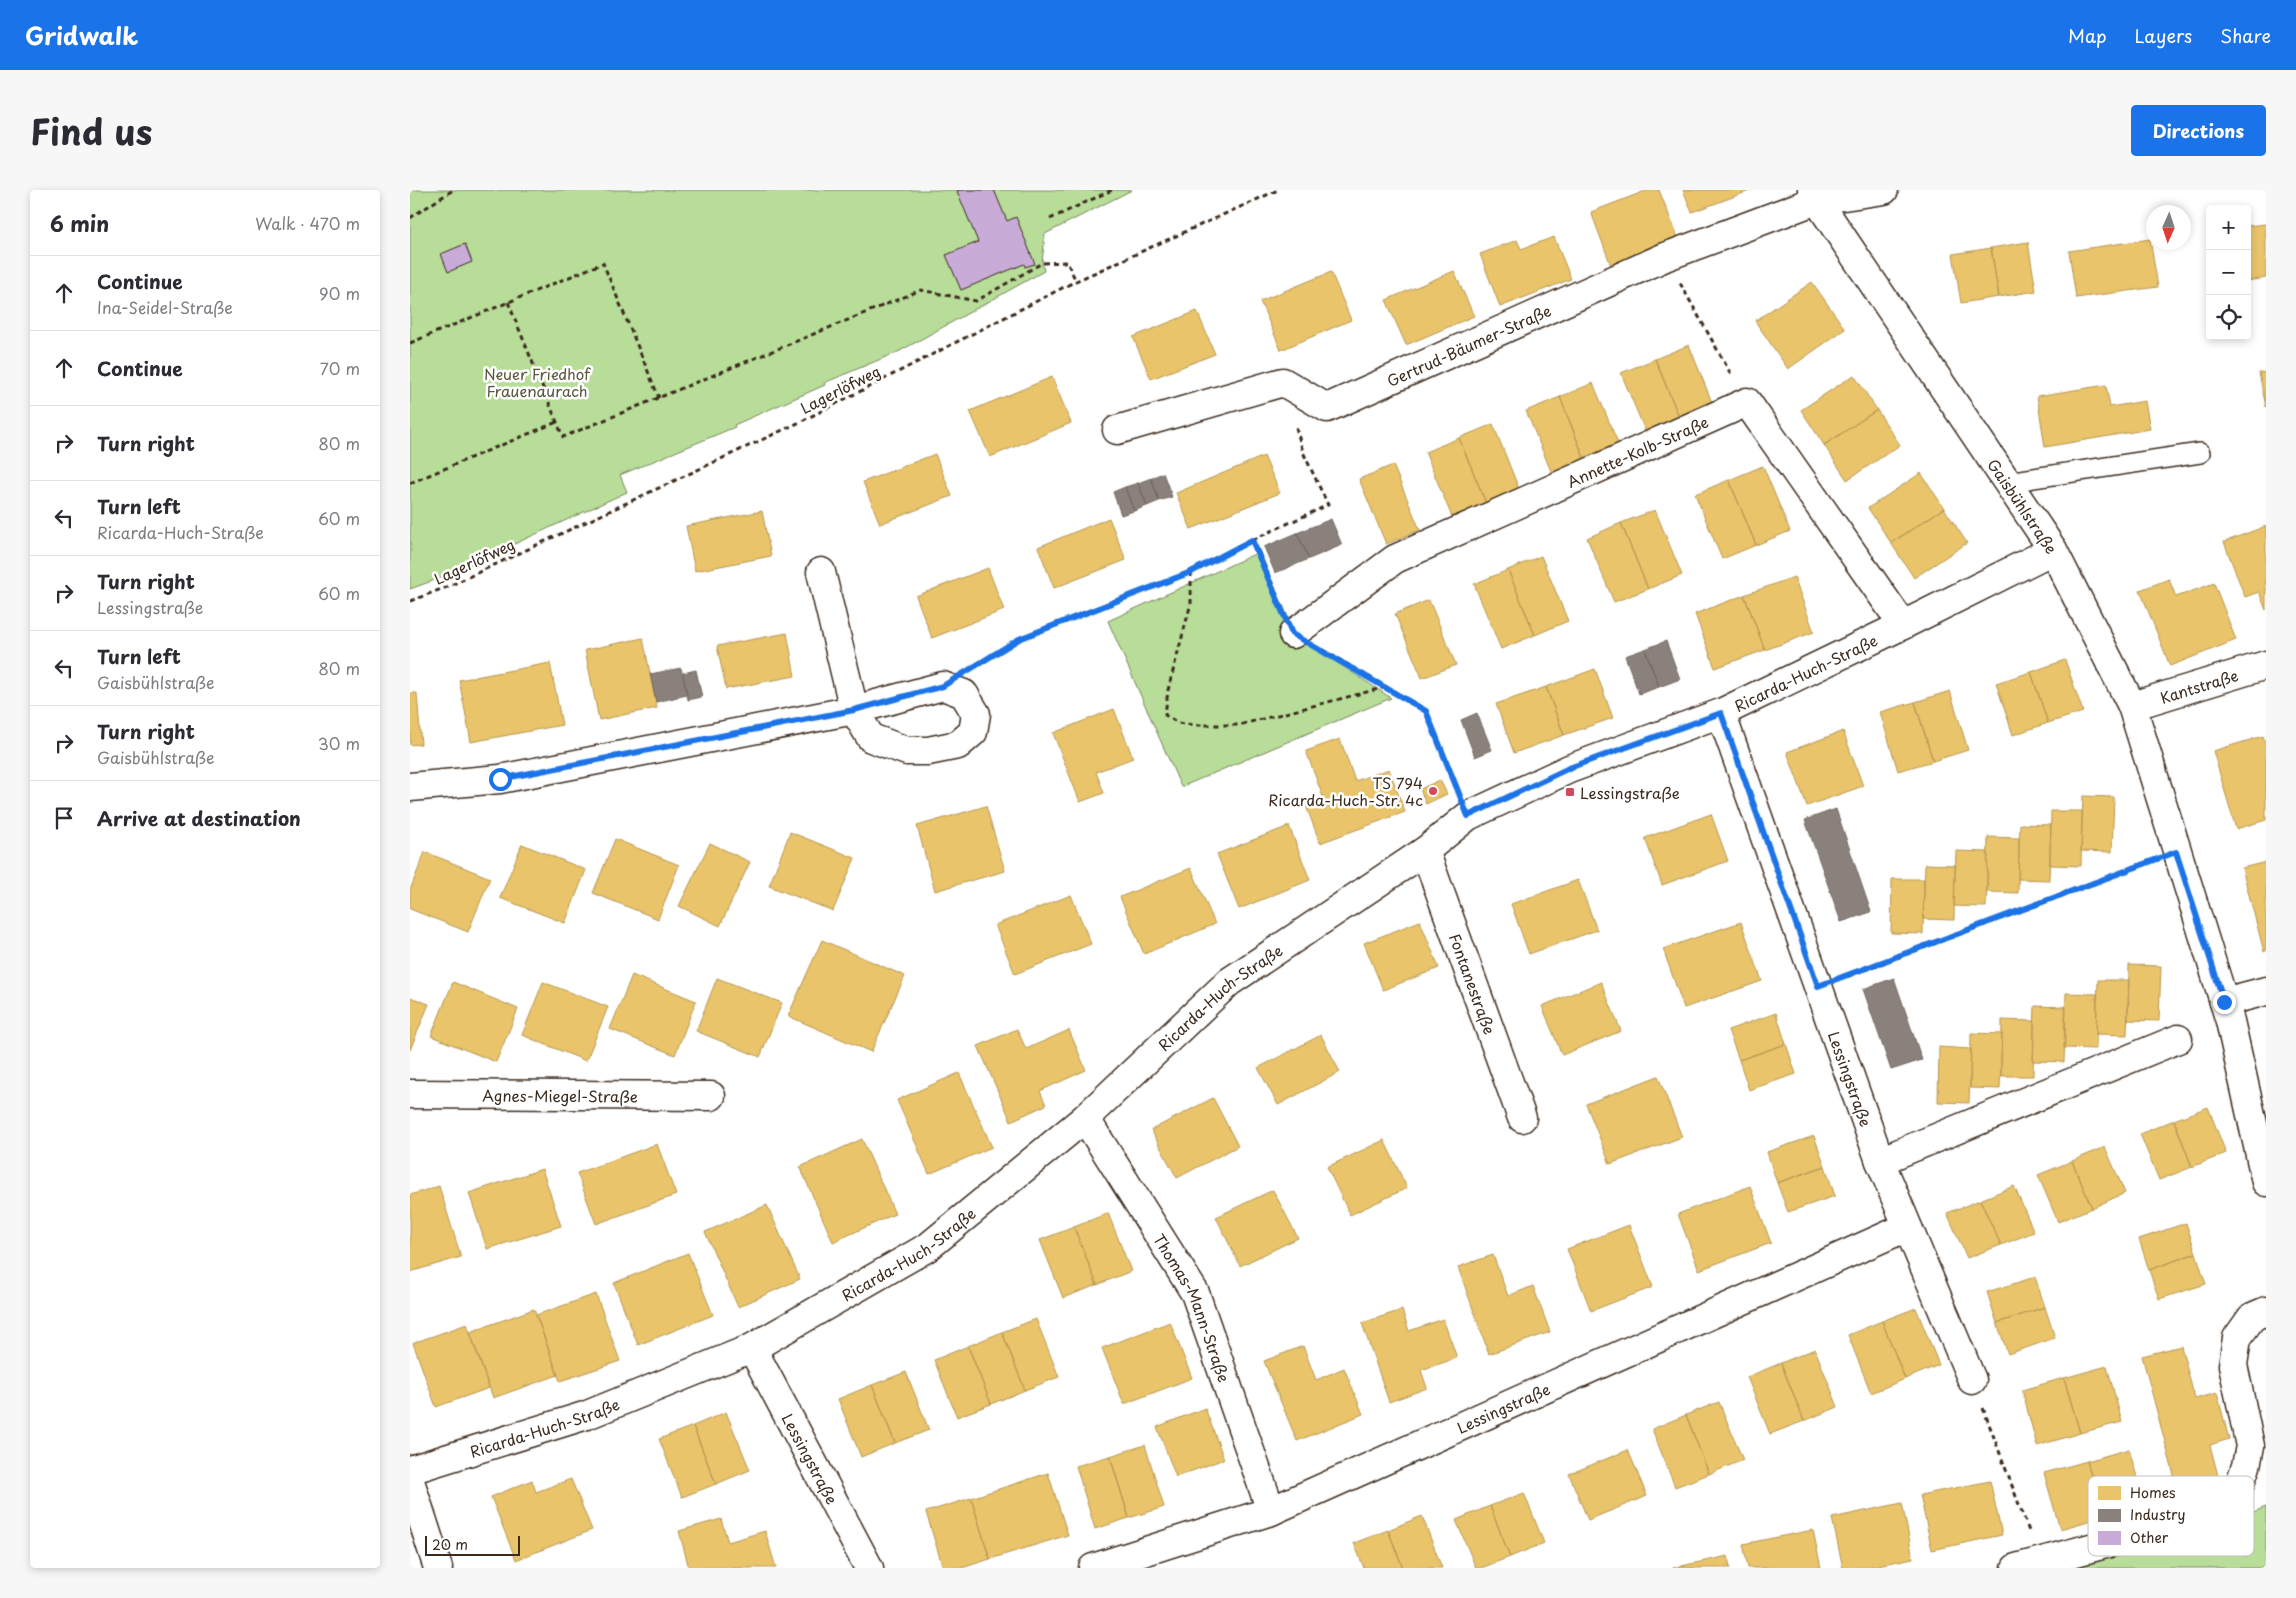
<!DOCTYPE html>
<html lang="en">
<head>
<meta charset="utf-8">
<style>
	body { margin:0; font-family:"Playpen Sans",sans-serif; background:#f7f7f7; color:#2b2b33 }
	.controls { position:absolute; right:15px; top:15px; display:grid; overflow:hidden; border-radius:5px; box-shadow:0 2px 8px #0003 }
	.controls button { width:45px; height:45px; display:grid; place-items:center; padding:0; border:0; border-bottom:1px solid #e1e1e2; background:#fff; color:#2b2b33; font:25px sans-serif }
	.compass { position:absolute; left:1736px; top:15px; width:45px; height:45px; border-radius:50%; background:#fff; box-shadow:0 2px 8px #0003; rotate:183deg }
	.scale { position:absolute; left:15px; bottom:12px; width:95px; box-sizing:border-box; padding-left:5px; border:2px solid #3b2a1e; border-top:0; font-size:14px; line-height:18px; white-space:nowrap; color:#3b2a1e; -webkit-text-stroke:4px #fff; paint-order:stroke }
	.stop { position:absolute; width:15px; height:15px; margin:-11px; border:4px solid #1a73e8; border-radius:50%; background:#fff }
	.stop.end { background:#1a73e8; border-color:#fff; box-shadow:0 1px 5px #0008 }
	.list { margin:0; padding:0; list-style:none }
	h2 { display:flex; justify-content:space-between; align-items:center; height:65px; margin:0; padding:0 20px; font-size:21px }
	h2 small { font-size:16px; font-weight:400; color:#7c7c81 }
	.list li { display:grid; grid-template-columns:32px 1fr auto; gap:15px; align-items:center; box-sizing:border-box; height:75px; padding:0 20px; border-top:1px solid #e1e1e2 }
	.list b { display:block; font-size:19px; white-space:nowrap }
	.list p { margin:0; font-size:16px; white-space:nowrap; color:#7c7c81 }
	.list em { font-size:16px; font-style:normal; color:#7c7c81 }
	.icon { flex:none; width:28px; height:28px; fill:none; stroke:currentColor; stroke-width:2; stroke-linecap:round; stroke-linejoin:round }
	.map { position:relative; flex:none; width:1856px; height:1378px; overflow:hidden; border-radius:5px }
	header { display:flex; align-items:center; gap:30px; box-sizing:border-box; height:70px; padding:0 25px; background:#1a73e8; color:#fff }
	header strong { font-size:24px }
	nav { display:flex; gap:28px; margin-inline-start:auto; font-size:18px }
	.intro { display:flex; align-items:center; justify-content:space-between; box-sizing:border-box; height:120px; padding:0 30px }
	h1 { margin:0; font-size:35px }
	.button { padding:12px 22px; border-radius:5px; background:#1a73e8; color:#fff; font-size:18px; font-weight:700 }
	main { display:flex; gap:30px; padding:0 30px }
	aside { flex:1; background:#fff; border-radius:5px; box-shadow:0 2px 8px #0003 }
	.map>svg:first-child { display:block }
	.green { fill:#b7dd99; stroke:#79845c }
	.homes { fill:#e9c46a; stroke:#b59653 }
	.industry { fill:#8a817c; stroke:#726760 }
	.building { fill:#c9abd8; stroke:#3b2a1e }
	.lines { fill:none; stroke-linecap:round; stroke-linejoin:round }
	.service-casing { stroke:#3b2a1e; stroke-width:22 }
	.minor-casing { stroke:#3b2a1e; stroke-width:31 }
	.path { stroke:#3b2a1e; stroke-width:3; stroke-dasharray:5 4; stroke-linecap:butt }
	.service { stroke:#fff; stroke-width:19 }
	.minor { stroke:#fff; stroke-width:28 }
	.route { stroke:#1a73e8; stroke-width:6 }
	.poi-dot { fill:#d1495b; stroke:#fff; stroke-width:2 }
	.labels { text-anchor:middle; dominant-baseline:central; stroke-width:5; stroke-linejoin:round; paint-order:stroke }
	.street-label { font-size:15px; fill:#3b2a1e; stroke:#fff }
	.park-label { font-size:15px; fill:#5a573d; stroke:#fff }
	.poi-label { font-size:15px; fill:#3b2a1e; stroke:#fff; text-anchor:end }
	.key { fill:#fff; stroke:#c4bfbc; stroke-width:1 }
	.key-label { font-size:14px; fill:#3b2a1e }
</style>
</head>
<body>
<header>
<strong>Gridwalk</strong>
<nav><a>Map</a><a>Layers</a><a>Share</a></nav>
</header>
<div class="intro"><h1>Find us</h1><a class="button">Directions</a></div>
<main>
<aside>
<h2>6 min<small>Walk · 470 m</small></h2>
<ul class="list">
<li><svg class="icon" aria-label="ahead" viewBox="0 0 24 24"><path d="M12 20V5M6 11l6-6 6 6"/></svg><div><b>Continue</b><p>Ina-Seidel-Straße</p></div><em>90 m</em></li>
<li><svg class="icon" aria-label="ahead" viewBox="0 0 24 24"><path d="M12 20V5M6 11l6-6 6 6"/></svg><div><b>Continue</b></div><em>70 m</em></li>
<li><svg class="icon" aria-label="right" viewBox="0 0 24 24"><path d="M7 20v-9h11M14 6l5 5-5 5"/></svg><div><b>Turn right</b></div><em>80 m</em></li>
<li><svg class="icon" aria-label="left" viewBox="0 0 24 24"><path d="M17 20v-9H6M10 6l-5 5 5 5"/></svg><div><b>Turn left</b><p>Ricarda-Huch-Straße</p></div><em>60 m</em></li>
<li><svg class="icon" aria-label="right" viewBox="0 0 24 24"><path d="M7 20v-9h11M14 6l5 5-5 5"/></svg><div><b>Turn right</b><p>Lessingstraße</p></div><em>60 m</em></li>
<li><svg class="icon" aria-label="left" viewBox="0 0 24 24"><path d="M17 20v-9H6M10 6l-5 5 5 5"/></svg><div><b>Turn left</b><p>Gaisbühlstraße</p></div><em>80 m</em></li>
<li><svg class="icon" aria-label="right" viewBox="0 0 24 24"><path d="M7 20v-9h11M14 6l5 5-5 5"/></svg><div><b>Turn right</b><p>Gaisbühlstraße</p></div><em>30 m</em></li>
<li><svg class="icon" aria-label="arrive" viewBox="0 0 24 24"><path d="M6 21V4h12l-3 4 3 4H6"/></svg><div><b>Arrive at destination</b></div></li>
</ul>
</aside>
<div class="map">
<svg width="1856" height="1378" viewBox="0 0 1856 1378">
	<rect width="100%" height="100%" fill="#fff"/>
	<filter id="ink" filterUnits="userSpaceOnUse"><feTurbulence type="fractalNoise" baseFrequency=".02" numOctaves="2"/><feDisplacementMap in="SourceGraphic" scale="10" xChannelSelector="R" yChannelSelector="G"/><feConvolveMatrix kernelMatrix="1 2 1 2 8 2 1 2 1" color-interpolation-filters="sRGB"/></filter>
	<g filter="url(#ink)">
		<path class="green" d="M0 0H722L635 44 632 73 634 81 490 161 414 193 415 195 324 235 325 237 210 285 217 302 33 387 0 399Z
			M849 362 886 445 981 508 771 597 698 431Z
			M1856 1317V1378H1640L1788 1344Z"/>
		<path class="homes" d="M1238 0H1249L1271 55 1203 81 1181 22Z
			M1273 0H1342L1282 22Z
			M1856 34V88L1837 91V36Z
			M1144 47 1161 89 1090 117 1070 64 1107 50 1111 59Z
			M1740 49 1748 97 1666 108 1659 61Z
			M1618 52 1626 101 1589 107 1581 58Z
			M1581 58 1589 107 1551 113 1543 64Z
			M1044 81 1064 126 996 155 976 110Z
			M921 82 941 130 871 160 850 111Z
			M1402 92 1435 139 1378 179 1345 131Z
			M787 121 805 164 741 189 723 147Z
			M1279 155 1305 220 1272 234 1245 169Z
			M1245 169 1272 234 1238 248 1211 183Z
			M1856 182V217L1849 183Z
			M1444 185 1467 220 1414 255 1391 220Z
			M642 187 661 233 580 267 560 221Z
			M1183 193 1210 258 1176 273 1150 207Z
			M1696 195 1700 217 1735 211 1740 239 1635 257 1627 206Z
			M1150 207 1176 273 1143 286 1116 221Z
			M1467 220 1490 255 1437 290 1414 255Z
			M1083 234 1109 299 1076 313 1049 248Z
			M1049 248 1076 313 1042 327 1015 262Z
			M525 264 542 306 470 334 453 292Z
			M854 266 870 303 781 339 766 303Z
			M983 275 1010 340 976 354 949 289Z
			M1353 276 1380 341 1346 355 1319 290Z
			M1511 283 1534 318 1481 353 1458 318Z
			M1319 290 1346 355 1312 369 1285 304Z
			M1534 318 1557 353 1504 388 1481 353Z
			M1245 320 1272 385 1238 399 1211 333Z
			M352 321 361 366 285 381 276 336Z
			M699 328 716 370 644 398 628 357Z
			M1211 333 1238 399 1204 412 1177 348Z
			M1856 336V420L1849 402 1835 407 1814 352Z
			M1131 366 1158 431 1125 445 1098 380Z
			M578 378 594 420 522 448 506 406Z
			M1098 380 1125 445 1091 459 1064 394Z
			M1384 387 1404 442 1355 460 1334 405Z
			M1759 389 1766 407 1804 393 1826 450 1760 476 1730 400Z
			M1334 405 1355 460 1305 478 1285 424Z
			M1019 410 1046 475 1012 488 985 424Z
			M377 443 385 486 316 499 307 456Z
			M233 448 247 518 189 530 175 460Z
			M1655 470 1673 522 1638 533 1621 482Z
			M140 473 152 535 61 552 49 490Z
			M1185 479 1203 528 1154 545 1136 497Z
			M1621 482 1638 533 1603 545 1586 493Z
			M1136 497 1154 545 1104 563 1086 514Z
			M1540 501 1558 560 1523 571 1505 512Z
			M0 503H7L11 554 0 555Z
			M1505 512 1523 571 1488 581 1470 522Z
			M704 519 723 568 686 582 694 603 670 612 643 543Z
			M1433 541 1453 596 1397 616 1377 562Z
			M1853 546 1856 556V630L1826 639 1803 561Z
			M930 549 945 591 979 579 995 622 910 653 895 613 913 607 896 561Z
			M1030 590 1037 604 1016 614 1010 599Z
			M1673 606 1704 607 1702 662 1671 661Z
			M576 616 595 681 525 701 507 636Z
			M1641 621H1672L1671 676 1640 675Z
			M1301 624 1318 671 1252 695 1235 648Z
			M1610 634 1641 635 1639 690 1608 689Z
			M879 636 900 690 829 719 807 664Z
			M380 642 445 668 423 721 359 696Z
			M1578 647 1609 648 1608 703 1577 702Z
			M205 649 269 675 248 729 183 703Z
			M300 653 340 672 310 736 269 716Z
			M112 654 176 680 155 733 90 708Z
			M1546 661 1578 662 1576 717 1544 716Z
			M15 662 80 688 58 742 0 719V700Z
			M1856 672V761L1854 762 1832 678Z
			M1515 674 1545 675 1544 730 1513 729Z
			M781 678 805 734 734 764 710 707Z
			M1482 689H1514L1513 744 1481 743Z
			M1168 690 1187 740 1119 764 1101 714Z
			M661 705 681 754 605 784 585 735Z
			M1010 731 1029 778 973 800 954 753Z
			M1331 732 1352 791 1274 818 1253 759Z
			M412 750 495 786 461 862 378 826Z
			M1719 775 1751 776 1749 831 1718 830Z
			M222 785 286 811 265 865 200 839Z
			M307 788 372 813 350 867 286 841Z
			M1688 790H1719L1717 845 1686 844Z
			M43 792 108 819 86 872 21 846Z
			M133 792 198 817 176 871 112 845Z
			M1191 792 1211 841 1152 865 1132 816Z
			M1656 803 1687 804 1686 859 1654 858Z
			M0 807 19 814 0 860Z
			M1625 816 1656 817 1654 872 1623 871Z
			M1366 823 1376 854 1329 870 1318 840Z
			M1592 830 1624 831 1623 886H1591Z
			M607 839 616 859 659 840 676 880 630 901 636 915 601 931 568 856Z
			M1561 843 1592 844 1590 899 1560 898Z
			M911 845 930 882 868 915 848 878Z
			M1376 854 1386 884 1339 900 1329 870Z
			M1529 857 1561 859 1559 913 1528 912Z
			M549 883 582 957 519 984 487 910Z
			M1248 886 1272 947 1200 974 1176 914Z
			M803 908 828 956 767 988 741 940Z
			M1798 917 1816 963 1782 977 1764 930Z
			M1764 930 1782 977 1749 990 1730 944Z
			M1404 946 1415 976 1367 993 1357 962Z
			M452 949 485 1024 423 1052 390 977Z
			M974 950 997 998 940 1025 917 977Z
			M247 954 266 1005 186 1034 167 983Z
			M1695 957 1715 1003 1682 1018 1662 971Z
			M1662 971 1682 1018 1648 1032 1628 985Z
			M1415 976 1425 1006 1378 1022 1367 993Z
			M132 979 151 1036 77 1059 59 1003Z
			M29 996 51 1067 0 1082V1005Z
			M1340 996 1361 1053 1289 1080 1268 1024Z
			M1604 996 1624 1042 1591 1055 1570 1010Z
			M863 1000 888 1048 830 1076 806 1027Z
			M1570 1010 1591 1055 1557 1068 1537 1023Z
			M357 1015 390 1089 328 1117 295 1042Z
			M698 1023 721 1081 687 1095 664 1037Z
			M1776 1033 1786 1063 1739 1080 1729 1049Z
			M1219 1035 1243 1097 1181 1121 1157 1059Z
			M664 1037 687 1095 653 1108 630 1050Z
			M278 1063 303 1125 228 1155 204 1093Z
			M1786 1063 1796 1094 1749 1109 1739 1080Z
			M1083 1065 1098 1106 1123 1096 1140 1142 1079 1164 1048 1077Z
			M1625 1087 1635 1117 1587 1133 1577 1102Z
			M186 1104 210 1171 150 1191 126 1125Z
			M1635 1117 1645 1148 1598 1164 1587 1133Z
			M1506 1118 1529 1175 1495 1189 1472 1131Z
			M124 1119 148 1185 83 1208 60 1142Z
			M992 1120 999 1141 1033 1129 1047 1168 1011 1180 1017 1198 979 1212 952 1133Z
			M626 1129 649 1187 615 1200 592 1142Z
			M1472 1131 1495 1189 1461 1203 1438 1145Z
			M760 1132 782 1188 714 1214 692 1158Z
			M57 1134 79 1198 26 1217 3 1153Z
			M592 1142 615 1200 581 1214 558 1156Z
			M558 1156 581 1214 547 1227 524 1170Z
			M893 1156 906 1190 934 1178 953 1224 887 1251 854 1171Z
			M1771 1156 1785 1209 1807 1203 1819 1249 1800 1255 1811 1297 1770 1308 1732 1166Z
			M1405 1159 1428 1217 1394 1231 1371 1173Z
			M1371 1173 1394 1231 1360 1244 1337 1187Z
			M1697 1176 1712 1232 1670 1243 1654 1188Z
			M496 1182 519 1240 485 1253 462 1195Z
			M1654 1188 1670 1243 1627 1256 1612 1200Z
			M462 1195 485 1253 451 1267 428 1209Z
			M1309 1212 1333 1270 1299 1284 1276 1225Z
			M795 1218 814 1269 766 1287 747 1237Z
			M316 1222 340 1280 306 1294 283 1236Z
			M1276 1225 1299 1284 1265 1297 1242 1239Z
			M283 1236 306 1294 272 1307 249 1249Z
			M735 1255 754 1317 719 1328 700 1266Z
			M1719 1259 1735 1315 1693 1327 1677 1271Z
			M1218 1260 1237 1306 1178 1330 1159 1284Z
			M700 1266 719 1328 685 1339 666 1276Z
			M1677 1271 1693 1327 1650 1339 1634 1283Z
			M638 1283 658 1345 580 1369 561 1308Z
			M161 1289 182 1340 106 1370 81 1307 122 1290 126 1302Z
			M1580 1291 1592 1345 1522 1360 1510 1305Z
			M1114 1303 1134 1353 1100 1367 1080 1316Z
			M561 1308 580 1369 552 1378H533L516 1322Z
			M1492 1313 1503 1368 1453 1378H1433L1422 1328Z
			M1080 1316 1100 1367 1071 1378H1066L1046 1330Z
			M1012 1326 1032 1378H993L978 1340Z
			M311 1329 318 1352 355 1341 366 1378H279L269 1341Z
			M978 1340 993 1378H954L944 1353Z
			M1403 1340 1411 1378H1338L1333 1354Z
			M1318 1366 1320 1378H1262Z"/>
		<path class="industry" d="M753 283 762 307 749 311 741 288Z
			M741 288 749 311 737 316 728 293Z
			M728 293 737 316 724 321 715 297Z
			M715 297 724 321 711 325 703 302Z
			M921 329 932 355 899 369 887 343Z
			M887 343 899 369 865 383 854 357Z
			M1256 451 1270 489 1249 497 1235 459Z
			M1235 459 1249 497 1229 504 1215 466Z
			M271 478 277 505 246 512 240 484Z
			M286 480 292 507 278 510 273 483Z
			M1067 523 1082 560 1065 567 1051 530Z
			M1426 619 1461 722 1431 732 1395 630Z
			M1484 788 1512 870 1481 880 1453 799Z"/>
		<path class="building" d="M550 0H584L597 31 606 27 625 74 615 77 614 74 551 100 536 65 568 52 547 1Z
			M55 54 62 72 38 82 31 64Z"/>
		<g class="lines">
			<defs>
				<path id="service" d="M1597 292 1790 263"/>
				<g id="minor">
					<path id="s1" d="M1402 0 1407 10 1643 360 1722 516 1820 831 1856 992"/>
					<path id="s2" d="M707 240 873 192 917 218 1255 67 1407 10 1474 0"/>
					<path id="s3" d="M883 444 985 369 1337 212 1493 435"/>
					<path id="s4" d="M1722 516 1856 475"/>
					<path id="s5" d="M1311 523 1470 971 1562 1190"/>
					<path d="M0 597 90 589 444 520 461 548 497 561H518L548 555 563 542 566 524 554 504 533 496 444 520 411 382"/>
					<path id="s6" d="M1015 661 1112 928"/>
					<path d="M1814 812 1856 801"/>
					<path id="s7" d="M0 904 301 906"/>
					<path id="s8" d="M675 928 785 1103 861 1321"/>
					<path d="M1470 971 1768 849"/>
					<path id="s9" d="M342 1158 459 1378"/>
					<path id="s10" d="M0 1280 177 1225 342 1158 518 1057 675 928 819 792 1015 661 1058 626 1159 579 1311 523 1493 435 1643 360"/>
					<path d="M0 1291 28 1378"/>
					<path id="s11" d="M683 1378 861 1321 1497 1037"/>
					<path d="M1606 1378 1785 1330 1813 1313 1830 1293 1836 1276 1840 1256 1823 1175 1827 1148 1842 1127 1856 1121"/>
				</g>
			</defs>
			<use href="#service" class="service-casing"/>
			<use href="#minor" class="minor-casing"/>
			<path class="path" d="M0 28 43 0
				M640 29 702 0
				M1270 93 1322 186
				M98 112 153 247 511 100 566 111 632 73 657 72 666 91
				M0 153 193 73 249 208
				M0 293 147 232
				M842 350 870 416
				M781 382V413L758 500 755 525 768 533 785 535H829L976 497
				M0 411 37 397 390 232 666 91 868 0
				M912 460 1016 521 1047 598
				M565 476 609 449 781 382 842 350 918 315 893 262 885 234
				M1437 786 1740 672
				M1573 1218 1620 1344"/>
			<use href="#service" class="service"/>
			<use href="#minor" class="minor"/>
		</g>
	</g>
	<g class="lines" filter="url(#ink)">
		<path class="route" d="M90 589 444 520 533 496 609 449 781 382 842 350 882 444 1016 521 1058 626 1159 578 1311 523 1408 796 1766 662 1814 812"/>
	</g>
	<g class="poi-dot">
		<circle cx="1023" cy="601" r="5"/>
		<rect x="1155" y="597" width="10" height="10" rx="2.5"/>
	</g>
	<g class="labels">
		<g class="street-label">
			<text stroke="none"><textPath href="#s2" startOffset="379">Gertrud-Bäumer-Straße</textPath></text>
			<text transform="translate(430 199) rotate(-27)">Lagerlöfweg</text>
			<text stroke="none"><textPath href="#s3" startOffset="392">Annette-Kolb-Straße</textPath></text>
			<text stroke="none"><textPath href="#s1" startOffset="380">Gaisbühlstraße</textPath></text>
			<text transform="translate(64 371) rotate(-25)">Lagerlöfweg</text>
			<text stroke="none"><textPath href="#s10" startOffset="1626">Ricarda-Huch-Straße</textPath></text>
			<text stroke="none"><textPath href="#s4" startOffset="70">Kantstraße</textPath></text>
			<text stroke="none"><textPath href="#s6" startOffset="141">Fontanestraße</textPath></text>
			<text stroke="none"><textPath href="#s10" startOffset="951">Ricarda-Huch-Straße</textPath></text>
			<text stroke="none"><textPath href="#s5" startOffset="388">Lessingstraße</textPath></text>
			<text stroke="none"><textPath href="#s7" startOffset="150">Agnes-Miegel-Straße</textPath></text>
			<text stroke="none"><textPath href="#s10" startOffset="546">Ricarda-Huch-Straße</textPath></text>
			<text stroke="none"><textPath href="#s8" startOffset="219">Thomas-Mann-Straße</textPath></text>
			<text stroke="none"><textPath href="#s11" startOffset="441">Lessingstraße</textPath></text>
			<text stroke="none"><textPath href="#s10" startOffset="141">Ricarda-Huch-Straße</textPath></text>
			<text stroke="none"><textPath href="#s9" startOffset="125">Lessingstraße</textPath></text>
		</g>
		<g class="park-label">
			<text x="127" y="183">Neuer Friedhof<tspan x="127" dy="17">Frauenaurach</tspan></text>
		</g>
		<g class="poi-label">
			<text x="1013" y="592">TS 794<tspan x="1013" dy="17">Ricarda-Huch-Str. 4c</tspan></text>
			<text x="1170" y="602" text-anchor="start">Lessingstraße</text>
		</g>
	</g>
	<rect x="1678" y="1286" width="166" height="80" rx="8" class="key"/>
	<rect x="1688" y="1296" width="23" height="14" fill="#e9c46a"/>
	<rect x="1688" y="1319" width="23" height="13" fill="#8a817c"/>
	<rect x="1688" y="1341" width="23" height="14" fill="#c9abd8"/>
	<g class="key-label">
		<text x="1720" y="1308">Homes</text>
		<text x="1720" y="1330">Industry</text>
		<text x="1720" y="1353">Other</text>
	</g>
</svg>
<div class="controls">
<button>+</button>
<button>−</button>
<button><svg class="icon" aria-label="locate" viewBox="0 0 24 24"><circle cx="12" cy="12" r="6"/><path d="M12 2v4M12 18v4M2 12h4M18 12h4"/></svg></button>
</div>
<svg class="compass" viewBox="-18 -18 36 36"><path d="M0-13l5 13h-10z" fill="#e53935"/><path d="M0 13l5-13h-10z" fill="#7c7c81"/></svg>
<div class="scale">20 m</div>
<div class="stop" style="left:90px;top:589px"></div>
<div class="stop end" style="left:1814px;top:812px"></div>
</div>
</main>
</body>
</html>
